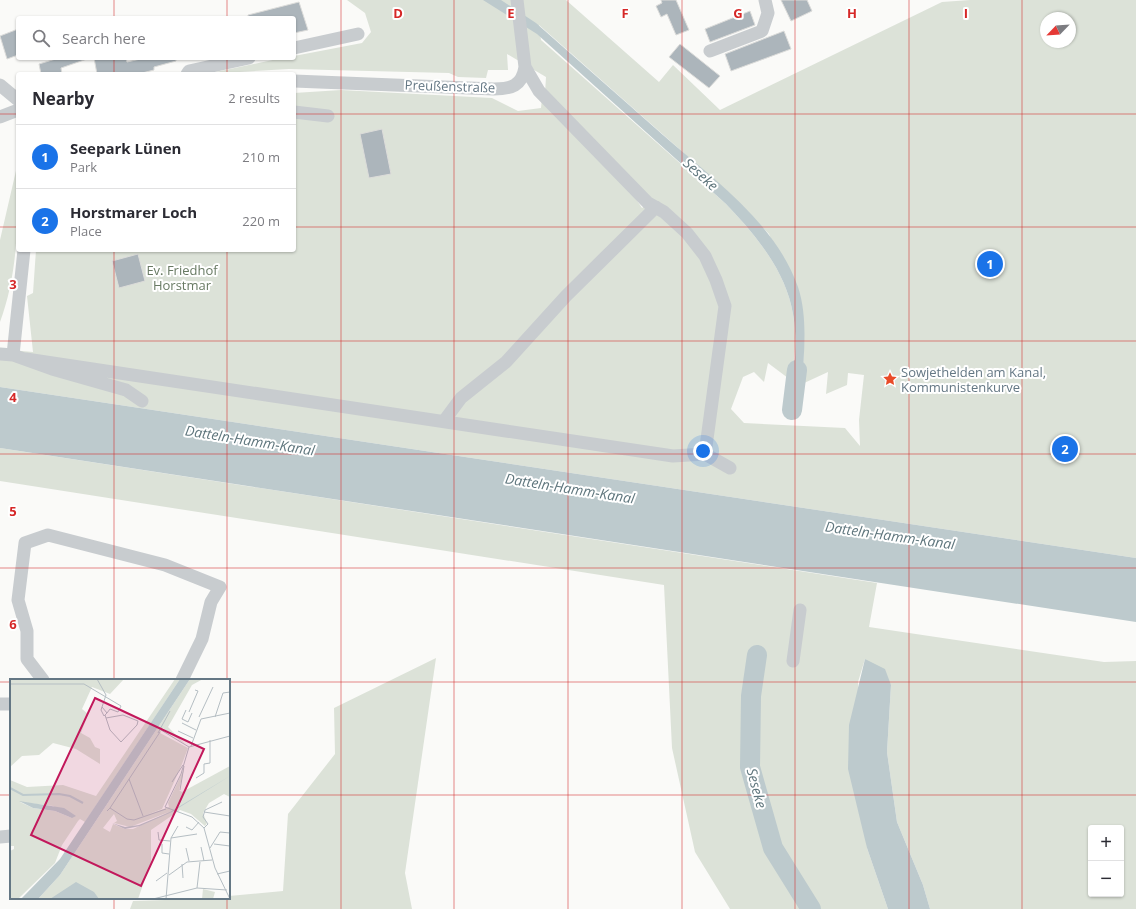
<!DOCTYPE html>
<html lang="en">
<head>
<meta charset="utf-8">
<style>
	body { margin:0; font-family:"Open Sans",sans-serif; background:#f2f2f3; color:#2b2b33 }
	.controls { position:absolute; right:12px; bottom:12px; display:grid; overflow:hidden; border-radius:4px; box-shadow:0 1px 3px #0004 }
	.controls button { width:36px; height:36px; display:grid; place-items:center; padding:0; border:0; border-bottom:1px solid #e1e1e2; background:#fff; color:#2b2b33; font:20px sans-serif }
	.compass { position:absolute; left:1040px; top:12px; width:36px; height:36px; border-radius:50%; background:#fff; box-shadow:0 1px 3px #0004; rotate:245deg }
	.you { position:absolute; left:703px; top:451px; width:14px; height:14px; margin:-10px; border:3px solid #fff; border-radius:50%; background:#1a73e8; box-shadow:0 0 0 6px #1a73e833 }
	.badge { display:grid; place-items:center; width:26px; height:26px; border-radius:50%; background:#1a73e8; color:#fff; font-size:13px; font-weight:700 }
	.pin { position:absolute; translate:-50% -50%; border:2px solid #fff; box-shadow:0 1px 4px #0006 }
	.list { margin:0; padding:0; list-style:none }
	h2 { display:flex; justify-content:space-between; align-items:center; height:52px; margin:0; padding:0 16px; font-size:17px }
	h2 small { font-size:13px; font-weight:400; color:#7c7c81 }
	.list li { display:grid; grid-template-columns:26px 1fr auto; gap:12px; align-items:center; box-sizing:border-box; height:64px; padding:0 16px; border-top:1px solid #e1e1e2 }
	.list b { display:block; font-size:15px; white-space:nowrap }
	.list p { margin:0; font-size:13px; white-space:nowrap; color:#7c7c81 }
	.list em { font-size:13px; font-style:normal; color:#7c7c81 }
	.icon { flex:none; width:22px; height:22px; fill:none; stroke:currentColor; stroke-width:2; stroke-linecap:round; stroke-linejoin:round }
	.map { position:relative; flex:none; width:1136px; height:909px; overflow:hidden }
	.search { position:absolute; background:#fff; box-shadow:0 1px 3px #0004; left:16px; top:16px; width:280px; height:44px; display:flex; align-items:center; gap:10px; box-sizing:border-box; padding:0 14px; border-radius:4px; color:#7c7c81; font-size:15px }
	.panel { position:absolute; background:#fff; box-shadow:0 1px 3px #0004; left:16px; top:72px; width:280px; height:180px; border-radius:4px }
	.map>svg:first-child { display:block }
	.green { fill:#dce2d8; fill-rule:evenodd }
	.water { fill:#bdcacd }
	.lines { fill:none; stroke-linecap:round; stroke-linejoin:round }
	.river { stroke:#bdcacd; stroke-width:20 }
	.building { fill:#acb5bb; stroke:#dcdcda }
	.minor { stroke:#c8cccf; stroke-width:13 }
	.grid { fill:none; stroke:#d62828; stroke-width:1; stroke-opacity:0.55 }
	.labels { text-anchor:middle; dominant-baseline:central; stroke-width:4; stroke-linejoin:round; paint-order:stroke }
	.street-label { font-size:13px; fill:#647784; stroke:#fff }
	.park-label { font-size:13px; fill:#687a63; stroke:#fff }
	.poi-label { font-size:13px; fill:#647784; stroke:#fff; text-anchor:start }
	.water-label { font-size:14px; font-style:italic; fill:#5f767d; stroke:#fff }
	.inset-river { fill:none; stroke:#bdcacd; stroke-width:2 }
	.inset-road { fill:none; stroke:#b5bec3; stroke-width:1 }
	.view { fill:#c2185b; fill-opacity:0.15; stroke:#c2185b; stroke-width:2 }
	.inset-edge { fill:none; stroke:#647784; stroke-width:2 }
	.grid-label { font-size:13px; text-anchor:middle; font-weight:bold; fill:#d62828; stroke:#fff; stroke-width:4; stroke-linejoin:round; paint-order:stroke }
</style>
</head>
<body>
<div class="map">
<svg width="1136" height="909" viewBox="0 0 1136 909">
	<rect width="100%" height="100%" fill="#fafaf8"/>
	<path class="green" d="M347 0H566L659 82 673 65 720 110 942 2 970 0H1136V558L0 387V349L33 352 27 296 33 293 36 250H294V93L341 90 492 98 518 111 541 108 542 98 632 193 642 208 651 201 545 93 546 77 507 54 508 70H488L486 78 458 77 449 73 289 69 206 74 282 58H294V56L362 43 371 32 365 13ZM1046 18H1070V42H1046ZM539 25 728 192 769 234 803 318 804 345 802 384 828 372 826 394 847 385 848 373 864 375 859 420 860 446 845 428 744 423 731 409 743 377 754 372 764 382 768 363 792 381C794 359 797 336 793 314 786 271 755 234 726 204L541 40Z
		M18 162C18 216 19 271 0 322V240Z
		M0 448 877 583 869 627 1104 662 1136 661V909H930L923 885 897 822 887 752 891 685 865 659 858 682 867 848 888 909H730L695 852 672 748 664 585 0 481ZM1091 828H1121V894H1091Z
		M436 658 405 873 412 909H130L133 901 229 898V896L283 891 288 814 335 754 334 708Z"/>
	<path class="water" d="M483 0H501L536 23C578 60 621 98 663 135 713 179 775 222 798 287 808 317 804 353 802 384L798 386 797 397 792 396C794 370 798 340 793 314 786 271 755 234 726 204L537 34Z
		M0 387 1136 558V622L0 448Z
		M865 659 885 669 891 685 887 752 897 822 923 885 930 909H888L867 848 848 769 849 725Z"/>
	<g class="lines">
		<path class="river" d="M792 410 797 370
			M757 655 751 696 750 767 773 848 811 909"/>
	</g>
	<path class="building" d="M661 0H676L689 30 676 35 667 14 661 17 656 6 662 3Z
		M781 0H807L812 11 791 21Z
		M299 2 308 30 294 33V18H248V15Z
		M750 11 755 25 710 42 705 29Z
		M18 29V55L7 59 0 36Z
		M784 31 791 49 731 71 725 54Z
		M680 44 720 76 709 88 669 57Z
		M59 58H87V59L61 68 62 74H41L39 64Z
		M94 58H126L127 62 145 58H176V61L154 67V70L138 74H97Z
		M382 129 391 174 369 178 360 134Z
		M138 254 145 281 119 288 112 261Z"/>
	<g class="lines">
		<path class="minor" d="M294 48 358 34
			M710 51 762 31 768 13 765 0
			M525 67 539 91 648 203 664 212 687 233 705 256 716 280 725 306 705 454 730 468
			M187 74 189 71 249 58
			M294 81 494 89C511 89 522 86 525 67L517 0
			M0 85 18 100
			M294 112 328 116
			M0 117 18 110
			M0 354 13 355 52 369 126 390 142 401
			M13 355 24 250
			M26 359 673 456 705 454
			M444 421 461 398 506 362 566 296 656 207
			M793 661 800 610
			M43 680 27 659V631L18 600 25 543 48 535 165 565 220 587 211 602 202 639 182 680
			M0 704H11
			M0 837 11 836"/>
	</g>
	<path class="grid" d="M114 0V18M227 0V18M341 0V909M454 0V909M568 0V909M682 0V909M795 0V909M909 0V909M1022 0V909M114 58V74M227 58V74M0 114H18M294 114H1136M0 227H18M294 227H1136M114 250V680M227 250V680M0 341H1136M0 454H1136M0 568H1136M0 682H11M229 682H1136M0 795H11M229 795H1136M114 898V909M227 898V909"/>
	<defs>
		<symbol id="sight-bare" viewBox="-9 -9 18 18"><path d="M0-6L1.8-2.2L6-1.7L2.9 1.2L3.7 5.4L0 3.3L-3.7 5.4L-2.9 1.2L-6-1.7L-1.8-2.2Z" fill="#e94b28" stroke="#fff" stroke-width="2.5" paint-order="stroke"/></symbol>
	</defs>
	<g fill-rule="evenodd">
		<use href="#sight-bare" x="880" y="369" width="20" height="20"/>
	</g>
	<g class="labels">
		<g class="street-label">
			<text transform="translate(450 86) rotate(2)">Preußenstraße</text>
		</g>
		<g class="park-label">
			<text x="182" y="270">Ev. Friedhof<tspan x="182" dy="15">Horstmar</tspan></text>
		</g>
		<g class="poi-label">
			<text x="901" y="372">Sowjethelden am Kanal,<tspan x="901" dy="15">Kommunistenkurve</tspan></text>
		</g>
		<g class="water-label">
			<text transform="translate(701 174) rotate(42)">Seseke</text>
			<text transform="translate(250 440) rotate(9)">Datteln-Hamm-Kanal</text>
			<text transform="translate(570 488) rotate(9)">Datteln-Hamm-Kanal</text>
			<text transform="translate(890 535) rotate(8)">Datteln-Hamm-Kanal</text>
			<text transform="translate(757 788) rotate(75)">Seseke</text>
		</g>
	</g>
	<g transform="translate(10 679)">
		<rect width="220" height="220" fill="#fafaf8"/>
		<path d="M114 0 100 15 82 8 72 30 78 35 71 54 80 59 85 68 90 70V85L66 70 43 64 29 76 12 77 0 88V1ZM165 0H170L75 143 70 140 68 142 52 166 45 184 8 220H0V172L4 170V167H0V101L17 108 53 106 86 117ZM10 123 43 127 62 139 45 132 23 129ZM180 0H193L182 6 158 48 175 65 153 49 150 54 178 69 172 85 152 130 134 137 159 128 158 124 174 90 169 111 172 113 220 87V118L214 115 199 124 193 134 197 144 195 147 181 135 170 131 141 151V183L128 220H28L50 196ZM159 133 123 150H115L103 145 100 153 93 149 104 135 107 142 104 144 120 148ZM193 210 205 213 203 220H192Z" fill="#dce2d8" fill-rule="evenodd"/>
		<path d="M170 0H180L50 196 28 220H11L50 180ZM220 97 162 133 130 147 115 150 102 144 115 148 129 146 160 133ZM9 122 54 129 66 137 62 139 45 132 23 129ZM66 203 84 213 89 220H40Z" fill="#bdcacd"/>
		<path class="inset-river" d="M0 109 13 116 49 115 60 117 73 124"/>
		<path class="inset-road" d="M87 0 96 16M0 5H74L111 27 108 33 100 30 97 34M92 28 97 34 94 37 91 31 96 16M176 31 172 40 178 43 182 34M179 33 188 12 185 11M95 36 100 51 111 63 127 46 128 42 113 36 96 39M189 38 203 8M205 38 213 14 220 13M191 40 220 34M172 44 186 51M151 51 179 68M168 52 183 59M148 54 160 32M181 67 191 40M179 68 171 95 155 128 182 138 194 149 205 189 220 220M179 68 220 57M186 99 194 94V85L200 84V61M119 100 133 137M162 103 173 86M170 111 174 87M100 129 150 53M97 132 100 129 117 140 124 141 156 130M194 133 220 137M176 148 182 151 189 143M194 149 198 145 193 138 195 131 212 123M148 153 149 161 160 162M161 159 187 155M152 165V174L159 175M204 165 220 167M191 168 194 182M176 169 179 182M200 169 210 153 220 154M172 185 173 199M207 195 220 192M159 196 177 183 202 181M146 202 157 194M187 209 190 183M143 220 187 209 217 211M156 220 161 159 168 147"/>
		<path class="view" d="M85 19 194 70 131 207 21 156Z"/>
		<rect width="220" height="220" class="inset-edge"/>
	</g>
	<g class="grid-label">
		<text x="398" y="18">D</text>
		<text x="511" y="18">E</text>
		<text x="625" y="18">F</text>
		<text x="738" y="18">G</text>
		<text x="852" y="18">H</text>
		<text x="966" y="18">I</text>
		<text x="13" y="289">3</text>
		<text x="13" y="402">4</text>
		<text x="13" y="516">5</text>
		<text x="13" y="629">6</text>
	</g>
</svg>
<div class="controls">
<button>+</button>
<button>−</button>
</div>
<svg class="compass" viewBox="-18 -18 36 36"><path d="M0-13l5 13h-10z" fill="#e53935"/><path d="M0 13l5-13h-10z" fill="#7c7c81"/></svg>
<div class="you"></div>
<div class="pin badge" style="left:990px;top:264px">1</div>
<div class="pin badge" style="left:1065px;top:449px">2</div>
<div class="search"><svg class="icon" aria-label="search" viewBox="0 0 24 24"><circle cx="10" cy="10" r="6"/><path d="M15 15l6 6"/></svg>Search here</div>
<section class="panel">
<h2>Nearby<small>2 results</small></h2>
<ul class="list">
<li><span class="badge">1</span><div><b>Seepark Lünen</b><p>Park</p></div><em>210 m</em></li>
<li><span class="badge">2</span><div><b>Horstmarer Loch</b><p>Place</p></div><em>220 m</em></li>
</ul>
</section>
</div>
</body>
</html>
